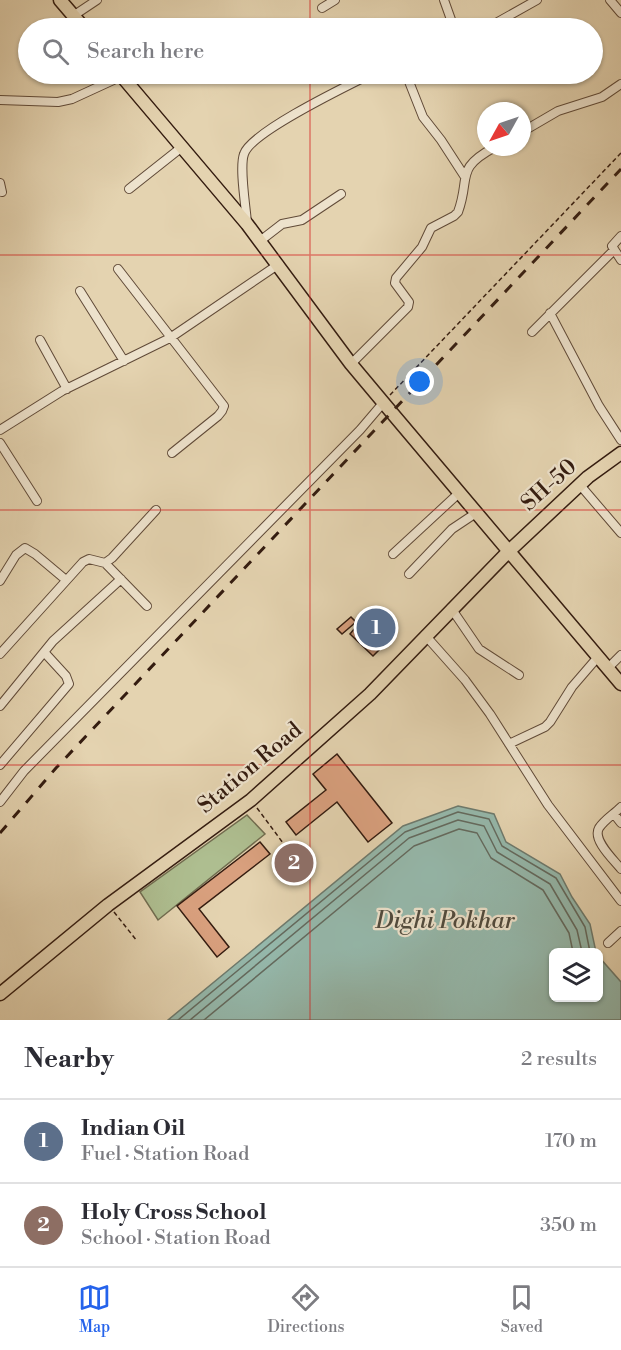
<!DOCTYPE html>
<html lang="en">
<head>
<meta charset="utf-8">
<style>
	body { margin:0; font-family:"Libre Bodoni",serif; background:#f2f2f3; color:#2b2b33 }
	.controls { position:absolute; right:18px; bottom:18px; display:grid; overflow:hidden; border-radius:9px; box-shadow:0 2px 4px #0004 }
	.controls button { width:54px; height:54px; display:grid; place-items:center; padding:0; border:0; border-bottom:2px solid #e1e1e2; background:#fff; color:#2b2b33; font:30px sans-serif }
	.compass { position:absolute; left:477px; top:102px; width:54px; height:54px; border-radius:50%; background:#fff; box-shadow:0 2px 4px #0004; rotate:230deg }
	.you { position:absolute; left:420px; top:382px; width:21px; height:21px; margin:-15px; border:4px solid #fff; border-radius:50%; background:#1a73e8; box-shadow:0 0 0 9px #1a73e833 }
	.badge { display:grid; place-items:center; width:39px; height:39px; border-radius:50%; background:#2563eb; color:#fff; font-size:20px; font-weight:700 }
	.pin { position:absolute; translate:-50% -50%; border:3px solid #fff; box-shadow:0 2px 6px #0006 }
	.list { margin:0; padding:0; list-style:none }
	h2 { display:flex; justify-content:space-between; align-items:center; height:78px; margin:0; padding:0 24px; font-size:26px }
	h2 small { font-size:20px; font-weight:400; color:#7c7c81 }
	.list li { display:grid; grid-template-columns:39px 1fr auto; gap:18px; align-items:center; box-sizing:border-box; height:84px; padding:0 24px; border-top:2px solid #e1e1e2 }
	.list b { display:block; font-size:22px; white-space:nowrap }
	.list p { margin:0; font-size:20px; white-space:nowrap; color:#7c7c81 }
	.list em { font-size:20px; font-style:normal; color:#7c7c81 }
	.icon { flex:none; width:33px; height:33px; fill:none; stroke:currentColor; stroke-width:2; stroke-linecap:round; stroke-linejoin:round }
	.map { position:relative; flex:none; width:621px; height:1020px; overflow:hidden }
	.search { position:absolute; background:#fff; box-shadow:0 2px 4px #0004; left:18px; right:18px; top:18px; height:66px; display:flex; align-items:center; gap:15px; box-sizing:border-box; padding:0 21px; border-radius:33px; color:#7c7c81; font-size:22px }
	.sheet { height:246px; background:#fff }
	nav { display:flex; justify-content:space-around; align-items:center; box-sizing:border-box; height:84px; border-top:2px solid #e1e1e2; background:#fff; font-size:16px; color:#7c7c81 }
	nav a { display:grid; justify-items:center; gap:3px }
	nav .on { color:#2563eb }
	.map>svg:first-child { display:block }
	.green { fill:#aebe90; stroke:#716d50; stroke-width:1.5 }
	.water { fill:#95b8ab; stroke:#6e7a6d; stroke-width:1.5 }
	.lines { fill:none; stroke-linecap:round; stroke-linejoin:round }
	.shore { stroke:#646a5e; stroke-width:1.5 }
	.building { fill:#d9a07e; stroke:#341c10; stroke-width:1.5 }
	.minor-casing { stroke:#604a38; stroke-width:10 }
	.primary-casing { stroke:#341c10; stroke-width:15 }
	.path { stroke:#341c10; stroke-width:1.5; stroke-dasharray:4.5 3; stroke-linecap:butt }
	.minor { stroke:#ede2cc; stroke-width:8 }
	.primary { stroke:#e4d3b0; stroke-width:12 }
	.rail { stroke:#341c10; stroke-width:3; stroke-dasharray:10 10; stroke-linecap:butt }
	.grid { fill:none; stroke:#d62828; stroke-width:1.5; stroke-opacity:0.55 }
	.labels { text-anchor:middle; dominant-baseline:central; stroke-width:4.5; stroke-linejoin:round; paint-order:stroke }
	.street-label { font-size:22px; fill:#341c10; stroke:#ede2cc }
	.water-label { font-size:24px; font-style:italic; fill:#514b3e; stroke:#ede2cc }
</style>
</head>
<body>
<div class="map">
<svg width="621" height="1020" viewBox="0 0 621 1020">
	<rect width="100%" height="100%" fill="#e4d3b0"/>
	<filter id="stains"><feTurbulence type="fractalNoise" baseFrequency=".00333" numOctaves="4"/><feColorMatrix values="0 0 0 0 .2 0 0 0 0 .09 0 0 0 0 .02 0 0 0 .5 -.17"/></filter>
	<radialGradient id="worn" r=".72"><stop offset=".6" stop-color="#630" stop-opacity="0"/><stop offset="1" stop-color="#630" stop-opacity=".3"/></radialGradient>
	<path class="green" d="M247 815 265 834 158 920 140 892Z"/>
	<path class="water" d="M458 806 494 814 506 842 560 874 572 897 590 924 596 952H554V998H598L599 957 621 982V1020H168L403 826Z"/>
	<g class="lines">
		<path class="shore" d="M178 1020 405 832 458 812 489 819 502 846 556 878 585 927 590 952
			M190 1020 409 838 458 820 484 826 497 852 550 884 577 930 582 952
			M204 1020 414 846 459 829 477 833 491 858 543 890 569 933 573 952"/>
	</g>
	<path class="building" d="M351 617 356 622 342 634 337 629Z
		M360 622 384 645 373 656 350 634Z
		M337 754 392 823 368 842 337 802 296 835 286 822 326 790 313 774Z
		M260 842 270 854 199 909 229 947 217 957 177 906Z"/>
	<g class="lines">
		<defs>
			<path id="minor" d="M444 0 454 28
				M610 0 621 13
				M322 8 335 0
				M73 16 97 0
				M487 28 537 0
				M406 74 423 117 441 140 465 177
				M0 100 58 102 72 99 122 76
				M522 132 558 111 602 97 621 84
				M0 183 2 192
				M129 189 182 147
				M247 223C246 207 239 168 244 154 251 132 347 86 371 74
				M621 236 612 246 621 260
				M260 241 282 224 302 220 341 194
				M118 269 224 406 222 411 218 416 172 453
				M80 291 124 361
				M550 313 599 406 621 440
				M532 332 614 250
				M40 340 67 389
				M351 364 408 307 409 302 395 283 396 278 422 247 431 228 454 216 458 212C471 177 454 169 495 147
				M0 430 62 391 170 338 279 264
				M0 443 37 501
				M580 485 621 533
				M393 554 459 493
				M105 563 147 606
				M409 574 452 529 476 513
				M0 581 16 555 25 548 35 554 66 580
				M451 608 479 649 519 675
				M425 635 465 680 490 714 548 805 621 901
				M0 654 83 562 89 559 105 563 112 558 156 510
				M607 669 621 655
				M0 706 53 641 121 579
				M509 744 545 727 550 722 572 687 597 658
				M0 765 69 684 66 676 44 652
				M0 802 24 771 360 430 383 403
				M621 807C614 814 604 820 599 828 592 840 614 860 621 869
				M614 814 621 823
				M608 943 621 931"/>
			<path id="primary" d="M60 0 84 28
				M120 74 247 224 351 364 387 407 621 684
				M0 994 108 905 251 800 370 694 508 552 588 477 621 453"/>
		</defs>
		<use href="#minor" class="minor-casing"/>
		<use href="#primary" class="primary-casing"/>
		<path class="path" d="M390 395 621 153
			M257 808 289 851
			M114 912 137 941"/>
		<use href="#minor" class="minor"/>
		<use href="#primary" class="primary"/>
		<path class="rail" d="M0 833 56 768 621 169"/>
	</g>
	<path class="grid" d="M310 0V28M310 74V1020M0 255H621M0 510H621M0 765H621"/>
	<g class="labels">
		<g class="street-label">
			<text transform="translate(549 485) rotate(-42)">SH-50</text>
			<text transform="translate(250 768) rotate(-40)">Station Road</text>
		</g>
		<g class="water-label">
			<text x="445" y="921">Dighi Pokhar</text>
		</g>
	</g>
	<rect width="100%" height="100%" filter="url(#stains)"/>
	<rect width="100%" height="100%" fill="url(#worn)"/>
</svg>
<div class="controls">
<button><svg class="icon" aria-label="layers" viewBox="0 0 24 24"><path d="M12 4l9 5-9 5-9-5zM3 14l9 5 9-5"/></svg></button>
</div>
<svg class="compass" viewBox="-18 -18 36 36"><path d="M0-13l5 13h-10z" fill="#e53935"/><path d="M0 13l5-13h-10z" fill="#7c7c81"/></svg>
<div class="you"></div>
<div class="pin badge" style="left:376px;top:628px;background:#5c6f8a">1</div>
<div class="pin badge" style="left:294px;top:863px;background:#8d6e63">2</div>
<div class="search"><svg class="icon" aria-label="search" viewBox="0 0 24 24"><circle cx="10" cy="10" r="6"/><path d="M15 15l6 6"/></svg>Search here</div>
</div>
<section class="sheet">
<h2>Nearby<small>2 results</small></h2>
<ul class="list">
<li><span class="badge" style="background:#5c6f8a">1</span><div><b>Indian Oil</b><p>Fuel · Station Road</p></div><em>170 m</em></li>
<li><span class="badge" style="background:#8d6e63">2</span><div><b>Holy Cross School</b><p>School · Station Road</p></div><em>350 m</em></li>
</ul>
</section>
<nav>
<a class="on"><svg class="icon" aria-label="map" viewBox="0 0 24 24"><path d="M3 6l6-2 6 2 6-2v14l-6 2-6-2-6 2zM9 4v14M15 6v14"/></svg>Map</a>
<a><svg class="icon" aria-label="directions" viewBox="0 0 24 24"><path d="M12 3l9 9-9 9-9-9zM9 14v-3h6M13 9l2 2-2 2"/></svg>Directions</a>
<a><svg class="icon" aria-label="saved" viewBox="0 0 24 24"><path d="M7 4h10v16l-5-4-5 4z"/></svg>Saved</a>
</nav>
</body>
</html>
